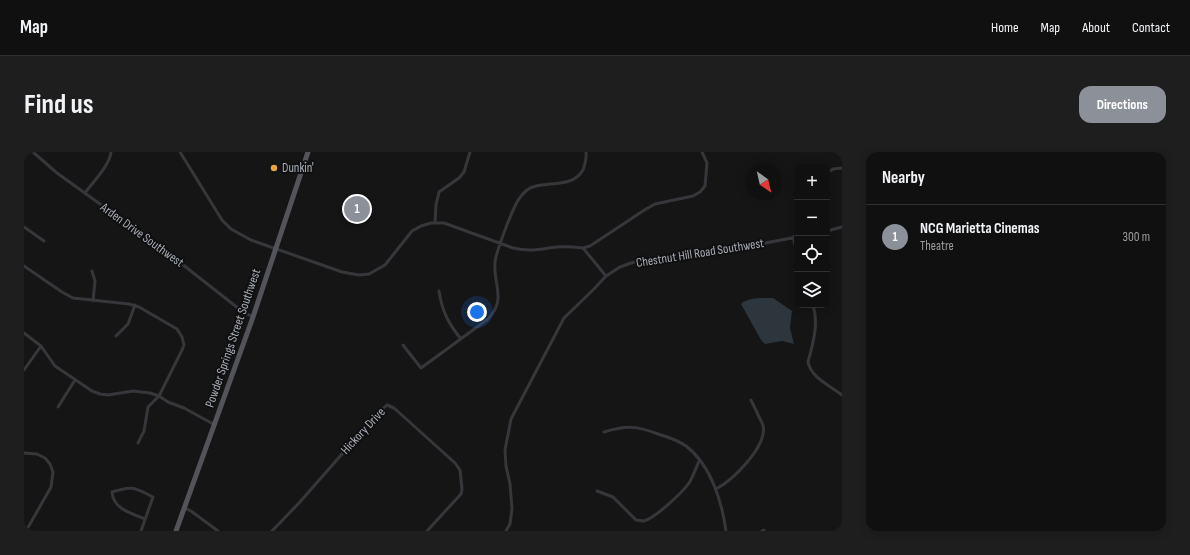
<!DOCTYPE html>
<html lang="en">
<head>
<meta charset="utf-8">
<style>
	body { margin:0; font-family:"Sofia Sans Condensed",sans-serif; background:#1e1e1e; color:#f1f3f6 }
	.controls { position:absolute; right:12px; top:12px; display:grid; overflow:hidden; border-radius:8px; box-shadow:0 2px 10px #0003 }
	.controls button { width:36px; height:36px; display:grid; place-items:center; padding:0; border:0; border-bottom:1px solid #303030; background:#101010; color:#f1f3f6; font:20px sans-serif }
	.compass { position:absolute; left:722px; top:12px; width:36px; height:36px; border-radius:50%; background:#101010; box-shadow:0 2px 10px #0003; rotate:146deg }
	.you { position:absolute; left:453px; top:160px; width:14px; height:14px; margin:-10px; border:3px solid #fff; border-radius:50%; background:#1a73e8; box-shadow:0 0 0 6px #1a73e833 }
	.badge { display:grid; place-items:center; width:26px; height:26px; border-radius:50%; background:#8c9099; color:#fff; font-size:13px; font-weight:700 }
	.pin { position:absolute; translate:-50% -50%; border:2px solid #fff; box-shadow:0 1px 4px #0006 }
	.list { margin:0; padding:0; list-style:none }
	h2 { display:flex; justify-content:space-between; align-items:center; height:52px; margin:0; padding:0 16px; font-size:17px }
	h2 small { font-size:13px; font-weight:400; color:#9c9d9f }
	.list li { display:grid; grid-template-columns:26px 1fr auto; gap:12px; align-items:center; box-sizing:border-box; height:64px; padding:0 16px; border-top:1px solid #303030 }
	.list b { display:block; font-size:15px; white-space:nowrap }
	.list p { margin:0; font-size:13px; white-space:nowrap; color:#9c9d9f }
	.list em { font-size:13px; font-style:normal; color:#9c9d9f }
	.icon { flex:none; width:22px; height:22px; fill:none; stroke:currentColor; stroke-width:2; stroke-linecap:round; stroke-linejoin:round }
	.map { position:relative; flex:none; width:818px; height:379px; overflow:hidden; border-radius:12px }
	header { display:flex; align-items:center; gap:24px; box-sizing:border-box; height:56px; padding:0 20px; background:#101010; border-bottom:1px solid #303030 }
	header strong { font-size:19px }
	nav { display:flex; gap:22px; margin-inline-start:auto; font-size:14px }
	.intro { display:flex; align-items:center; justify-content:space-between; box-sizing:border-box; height:96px; padding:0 24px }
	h1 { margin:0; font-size:28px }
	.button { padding:10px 18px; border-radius:12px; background:#8c9099; color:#fff; font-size:14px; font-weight:700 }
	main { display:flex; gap:24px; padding:0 24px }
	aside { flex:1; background:#101010; border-radius:12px; box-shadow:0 2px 10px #0003 }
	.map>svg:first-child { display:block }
	.water { fill:#2d363c }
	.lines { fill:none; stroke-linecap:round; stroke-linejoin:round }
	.street { stroke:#36373b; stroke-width:3 }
	.primary { stroke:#52545a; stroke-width:5 }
	.poi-dot { fill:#e9a43a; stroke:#101011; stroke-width:1.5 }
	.labels { text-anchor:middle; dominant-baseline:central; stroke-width:4; stroke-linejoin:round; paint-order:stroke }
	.poi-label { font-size:13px; fill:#a7adb6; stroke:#101011; text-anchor:start }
	.street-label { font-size:13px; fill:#a7adb6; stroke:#101011 }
</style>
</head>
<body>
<header>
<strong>Map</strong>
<nav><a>Home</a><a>Map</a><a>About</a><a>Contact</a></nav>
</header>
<div class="intro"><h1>Find us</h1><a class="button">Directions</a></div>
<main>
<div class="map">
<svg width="818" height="379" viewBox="0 0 818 379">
	<rect width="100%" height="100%" fill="#151516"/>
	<path class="water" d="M749 146 768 159 766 176 770 192 758 189 741 192 737 188 717 152C723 145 740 146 749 146Z"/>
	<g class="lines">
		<path class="street" d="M9 0 33 21 144 101 219 160 229 165
			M156 0 198 68 207 77 227 88 318 120 335 123 345 122 361 113 388 79 397 74 407 71H420L489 96C508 100 515 97 533 95 542 94 551 95 559 96L582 124
			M803 21 809 17 818 16
			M61 41C69 30 86 13 87 0
			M411 71 412 53 415 40 435 26 440 20 446 0
			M0 75 20 89
			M803 79 818 75
			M769 85 773 101
			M559 96 566 94 622 57 631 52 669 44 676 40 681 34 683 11 678 0
			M0 114 38 140 49 146 105 152 115 155 153 177 158 185 160 193 158 198 135 244 124 255 120 279 114 291
			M68 119 71 129 69 149
			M415 139C418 159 424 171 437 187
			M789 153C795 172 789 191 784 210 787 226 807 234 818 243
			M0 181 17 194 31 214 68 239 76 242 84 243 109 239 126 241 135 244 144 250 160 256 191 273
			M92 184 104 172 111 153
			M379 193 397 216 464 167C483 147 469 133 471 110 472 100 489 55 495 47 499 41 505 35 512 34 528 30 549 35 559 18 561 12 563 6 562 0
			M0 218 17 194
			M34 255 51 228
			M580 280C603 273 613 274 634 282 644 285 654 288 662 294 687 313 698 350 702 379
			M0 301 13 302 21 306 26 312 29 320 27 335 2 379
			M692 337C709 328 744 294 739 273L727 248
			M573 339 589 345 612 368 620 369C631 366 658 341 665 331 669 325 672 316 675 309
			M161 356 167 359 194 379
			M117 379 129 345C111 336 109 333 88 340 89 357 107 361 121 367
			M248 379 275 351 354 261 363 253 370 256 431 311 436 318 438 337 437 342 403 379
			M482 379 486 372 488 357 486 332 482 314 481 298 487 267 540 166 570 137 582 124 596 115 607 111 619 108 645 105 666 100 715 96 773 85
			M738 379 740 378"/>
		<path class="primary" d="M152 379 229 165 284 0"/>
	</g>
	<circle class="poi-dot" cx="250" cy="16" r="4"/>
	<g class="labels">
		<g class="poi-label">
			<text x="258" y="16">Dunkin'</text>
		</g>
		<g class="street-label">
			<text transform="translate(118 83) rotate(36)">Arden Drive Southwest</text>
			<text transform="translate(676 101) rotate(-9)">Chestnut Hill Road Southwest</text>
			<text transform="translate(209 186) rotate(-71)">Powder Springs Street Southwest</text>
			<text transform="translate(339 279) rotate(-47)">Hickory Drive</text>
		</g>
	</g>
</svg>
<div class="controls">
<button>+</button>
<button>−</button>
<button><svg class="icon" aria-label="locate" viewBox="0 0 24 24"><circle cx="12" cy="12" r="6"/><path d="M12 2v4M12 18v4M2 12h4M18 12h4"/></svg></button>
<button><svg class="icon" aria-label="layers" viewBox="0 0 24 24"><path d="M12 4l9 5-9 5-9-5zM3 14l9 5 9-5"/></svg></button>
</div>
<svg class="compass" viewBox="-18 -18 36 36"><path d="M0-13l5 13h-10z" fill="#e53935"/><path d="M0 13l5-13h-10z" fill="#9c9d9f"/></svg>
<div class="you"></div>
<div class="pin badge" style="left:333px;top:57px">1</div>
</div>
<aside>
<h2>Nearby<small></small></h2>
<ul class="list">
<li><span class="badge">1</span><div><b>NCG Marietta Cinemas</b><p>Theatre</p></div><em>300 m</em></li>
</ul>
</aside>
</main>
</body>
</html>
